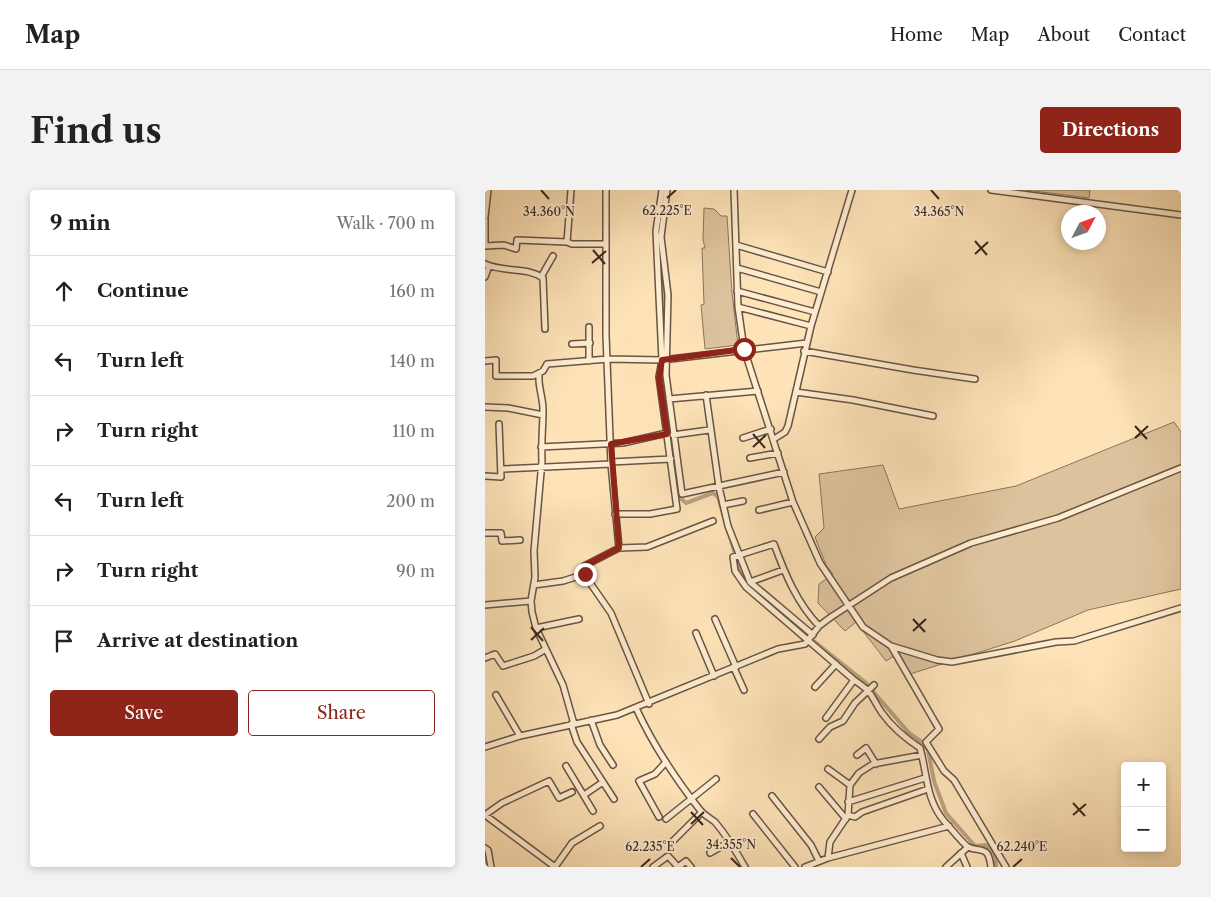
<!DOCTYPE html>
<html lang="en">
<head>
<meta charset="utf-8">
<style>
	body { margin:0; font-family:"Libre Caslon Text",serif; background:#f2f2f2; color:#222 }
	.controls { position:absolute; right:15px; bottom:15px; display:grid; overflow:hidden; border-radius:5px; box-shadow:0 2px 8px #0003 }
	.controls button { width:45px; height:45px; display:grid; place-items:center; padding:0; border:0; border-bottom:1px solid #e0e0e0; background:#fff; color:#222; font:25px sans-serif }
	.compass { position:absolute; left:576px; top:15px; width:45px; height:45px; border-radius:50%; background:#fff; box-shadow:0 2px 8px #0003; rotate:49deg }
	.stop { position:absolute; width:15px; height:15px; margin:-11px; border:4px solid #8f2418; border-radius:50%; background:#fff }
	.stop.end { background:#8f2418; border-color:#fff; box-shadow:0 1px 5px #0008 }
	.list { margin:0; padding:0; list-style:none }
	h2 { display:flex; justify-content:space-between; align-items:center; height:65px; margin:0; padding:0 20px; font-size:21px }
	h2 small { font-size:16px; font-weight:400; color:#767676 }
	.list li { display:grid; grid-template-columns:32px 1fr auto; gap:15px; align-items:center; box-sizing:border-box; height:70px; padding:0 20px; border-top:1px solid #e0e0e0 }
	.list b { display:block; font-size:19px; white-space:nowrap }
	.list em { font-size:16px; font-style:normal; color:#767676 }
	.actions { display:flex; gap:10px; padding:15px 20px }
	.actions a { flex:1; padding:11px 0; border:1px solid #8f2418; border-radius:5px; text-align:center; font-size:18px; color:#8f2418 }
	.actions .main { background:#8f2418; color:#fff }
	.icon { flex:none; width:28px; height:28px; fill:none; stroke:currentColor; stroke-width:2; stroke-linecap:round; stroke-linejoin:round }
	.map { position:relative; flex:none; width:696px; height:677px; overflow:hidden; border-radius:5px }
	header { display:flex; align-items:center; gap:30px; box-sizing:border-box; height:70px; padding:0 25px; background:#fff; border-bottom:1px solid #e0e0e0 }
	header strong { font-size:24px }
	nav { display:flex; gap:28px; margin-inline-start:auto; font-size:18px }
	.intro { display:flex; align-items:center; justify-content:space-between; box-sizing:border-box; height:120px; padding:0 30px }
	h1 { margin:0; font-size:35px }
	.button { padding:12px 22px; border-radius:5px; background:#8f2418; color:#fff; font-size:18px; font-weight:700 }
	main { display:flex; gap:30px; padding:0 30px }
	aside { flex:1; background:#fff; border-radius:5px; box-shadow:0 2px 8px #0003 }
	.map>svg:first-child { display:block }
	.green { fill:#ddc39d; stroke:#8b745c }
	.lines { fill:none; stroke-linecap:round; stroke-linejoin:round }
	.canal { stroke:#bba283; stroke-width:4 }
	.minor-casing { stroke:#6a5443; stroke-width:8 }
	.minor { stroke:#feedd1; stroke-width:5 }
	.route { stroke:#8f2418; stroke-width:6 }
	.ticks { fill:none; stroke:#39251c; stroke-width:2 }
	.ticks-label { font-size:12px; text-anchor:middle; fill:#39251c; stroke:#feedd1; stroke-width:4; stroke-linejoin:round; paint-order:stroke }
</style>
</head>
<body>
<header>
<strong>Map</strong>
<nav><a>Home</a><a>Map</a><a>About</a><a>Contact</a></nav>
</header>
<div class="intro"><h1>Find us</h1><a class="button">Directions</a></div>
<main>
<aside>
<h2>9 min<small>Walk · 700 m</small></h2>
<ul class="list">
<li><svg class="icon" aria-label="ahead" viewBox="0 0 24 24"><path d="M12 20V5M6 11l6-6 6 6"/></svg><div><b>Continue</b></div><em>160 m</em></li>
<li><svg class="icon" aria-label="left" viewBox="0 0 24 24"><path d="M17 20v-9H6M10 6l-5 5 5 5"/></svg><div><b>Turn left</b></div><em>140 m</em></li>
<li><svg class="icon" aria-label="right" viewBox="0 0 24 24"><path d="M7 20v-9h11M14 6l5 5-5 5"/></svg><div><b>Turn right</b></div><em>110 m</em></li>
<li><svg class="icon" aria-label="left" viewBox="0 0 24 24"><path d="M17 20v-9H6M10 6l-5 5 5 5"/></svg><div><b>Turn left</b></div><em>200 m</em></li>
<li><svg class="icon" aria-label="right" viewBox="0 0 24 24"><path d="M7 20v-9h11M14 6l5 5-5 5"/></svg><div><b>Turn right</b></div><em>90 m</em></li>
<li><svg class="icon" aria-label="arrive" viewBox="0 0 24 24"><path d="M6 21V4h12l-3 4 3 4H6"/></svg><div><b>Arrive at destination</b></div></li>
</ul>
<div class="actions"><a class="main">Save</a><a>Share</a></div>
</aside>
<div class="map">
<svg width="696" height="677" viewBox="0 0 696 677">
	<rect width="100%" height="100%" fill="#fee3b8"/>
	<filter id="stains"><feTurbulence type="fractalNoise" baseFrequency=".004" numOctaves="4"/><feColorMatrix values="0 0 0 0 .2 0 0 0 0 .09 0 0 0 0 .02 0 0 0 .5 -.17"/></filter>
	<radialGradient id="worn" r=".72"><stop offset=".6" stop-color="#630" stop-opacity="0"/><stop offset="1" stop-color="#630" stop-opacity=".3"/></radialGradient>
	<path class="green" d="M541 0H605L604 8Z
		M219 18 229 19 236 26H242L247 103 253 155 220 159 216 115 219 114 217 58H220L218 50Z
		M689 232 696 242V399L603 420 530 451 425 484 409 466 401 471 371 432 360 441 333 413 334 394 348 384 341 375 330 347 339 338 334 284 398 275 414 319 531 296Z"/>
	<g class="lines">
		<path class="canal" d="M174 45 177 20
			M177 74 180 112
			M179 177 177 191 195 308 201 313 228 303 233 307 253 374 264 396
			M295 424 380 492 424 543 438 553 443 560 449 591 461 623 490 656 500 655C509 661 511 667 511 677
			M1 662 2 677"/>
		<defs>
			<path id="minor" d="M121 0V145L126 274 134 358
				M182 0 176 47 183 105 181 185 197 304 299 282
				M249 0 253 117 259 159 308 312 335 373 378 437 406 456 454 539 441 552 459 581 469 590 521 677
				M506 0 696 25
				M0 27 3 0
				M0 30V56
				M82 52 86 0
				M251 55 343 82
				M0 56 19 55 31 59 32 50 82 52 87 54H121
				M0 74C20 83 40 76 58 88L60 139
				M252 78 336 102
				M0 87 4 76
				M56 87 68 66
				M252 101 330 122
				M253 117 326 136
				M87 154 105 153
				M319 161 428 180 490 189
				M0 171 11 170V186H48L58 181 62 174 123 169 177 170 322 153
				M104 171V137
				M54 185C53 197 58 207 58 220 58 237 56 253 57 271L49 361 50 387 46 411 47 422 51 438 78 495 89 534
				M311 202 368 210 448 226
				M221 205 234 297 243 336 265 392 328 445
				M184 209 273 201
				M0 217 23 218 58 225
				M188 245 224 240
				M258 248 286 239
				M289 249 300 242 303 236 326 136 367 0
				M56 257 138 253 182 243
				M265 268 293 263
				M126 272 186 269
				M17 279 126 274
				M0 286 16 287 14 234
				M238 315 258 311
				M274 320 308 312
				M130 324H165L192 319 174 187 177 170 171 41 177 0
				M0 343H16L17 351 35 350
				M99 380 103 390 126 423 164 514
				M265 392 298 380
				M49 395 78 391 97 385 99 376 134 358 162 357 228 331
				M0 415 46 411
				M230 429 251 477
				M334 436C312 413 300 384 289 354L248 367 250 381 261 397 369 490C390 504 384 504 397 523 407 537 420 548 435 558 442 583 441 610 459 631 464 636 478 654 483 657 496 663 503 654 506 677
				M51 438 94 429
				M211 443 229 486
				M406 456 452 470 467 472 571 452 589 451 696 418
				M0 468 10 464 18 476 49 466 61 459
				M249 478 259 500
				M330 497 351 474
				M11 505 35 546
				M151 518C168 555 190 588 215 620 219 625 225 628 230 632 242 646 251 661 260 677
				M341 528 369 490
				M106 530 115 555 128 575
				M86 534 92 552 129 609
				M334 549 345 537 358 531 370 513 389 495
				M0 557 35 546 132 525 293 459 320 454 334 436 346 427 406 388 486 353 573 328 696 278
				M372 565 381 558 391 574
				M81 576 108 621
				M343 579 365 595
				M334 597 361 629
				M99 605 118 592
				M287 606 326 655 334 671
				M363 612 440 588
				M268 624 310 677
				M0 625 17 613 64 591 74 608 87 602
				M0 625 70 677
				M363 625 370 627 377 622 443 599
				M174 627 154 591 170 584 181 572
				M181 629 231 589
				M186 653 217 622
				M0 658 3 660 6 677
				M225 663 246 651
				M476 663 482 677
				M343 668 345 652 363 625 365 595 374 583 388 574 437 565
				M70 677 87 653 115 636
				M168 677 183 666 193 677 201 671 206 677
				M320 677 343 668 464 636
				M461 677 483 657"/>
		</defs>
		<use href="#minor" class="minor-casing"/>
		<use href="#minor" class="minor"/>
	</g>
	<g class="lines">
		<path class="route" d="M100 384 99 376 134 358 126 254 182 244 174 188 177 170 259 159"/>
	</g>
	<path class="ticks" d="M56 0 64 9M446 0 454 9M182 8 191 0M490 51 502 65M108 60 120 74M490 64 503 52M107 73 121 61M650 236 662 249M268 244 280 258M650 248 663 236M268 257 281 245M428 429 440 442M46 437 58 451M428 441 441 429M46 450 59 438M588 613 600 626M206 622 218 635M588 625 601 614M206 634 219 622M246 668 255 677M156 677 165 669M528 677 537 669"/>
	<g class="ticks-label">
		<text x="182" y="25">62.225°E</text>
		<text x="64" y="26">34.360°N</text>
		<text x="454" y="26">34.365°N</text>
		<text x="246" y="659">34.355°N</text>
		<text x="165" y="661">62.235°E</text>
		<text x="537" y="661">62.240°E</text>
	</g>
	<rect width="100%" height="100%" filter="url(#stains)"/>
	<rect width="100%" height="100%" fill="url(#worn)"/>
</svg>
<div class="controls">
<button>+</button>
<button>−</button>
</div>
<svg class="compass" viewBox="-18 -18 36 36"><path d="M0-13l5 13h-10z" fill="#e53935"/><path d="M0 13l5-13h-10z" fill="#767676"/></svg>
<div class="stop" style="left:259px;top:159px"></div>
<div class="stop end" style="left:100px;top:384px"></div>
</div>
</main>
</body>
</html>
